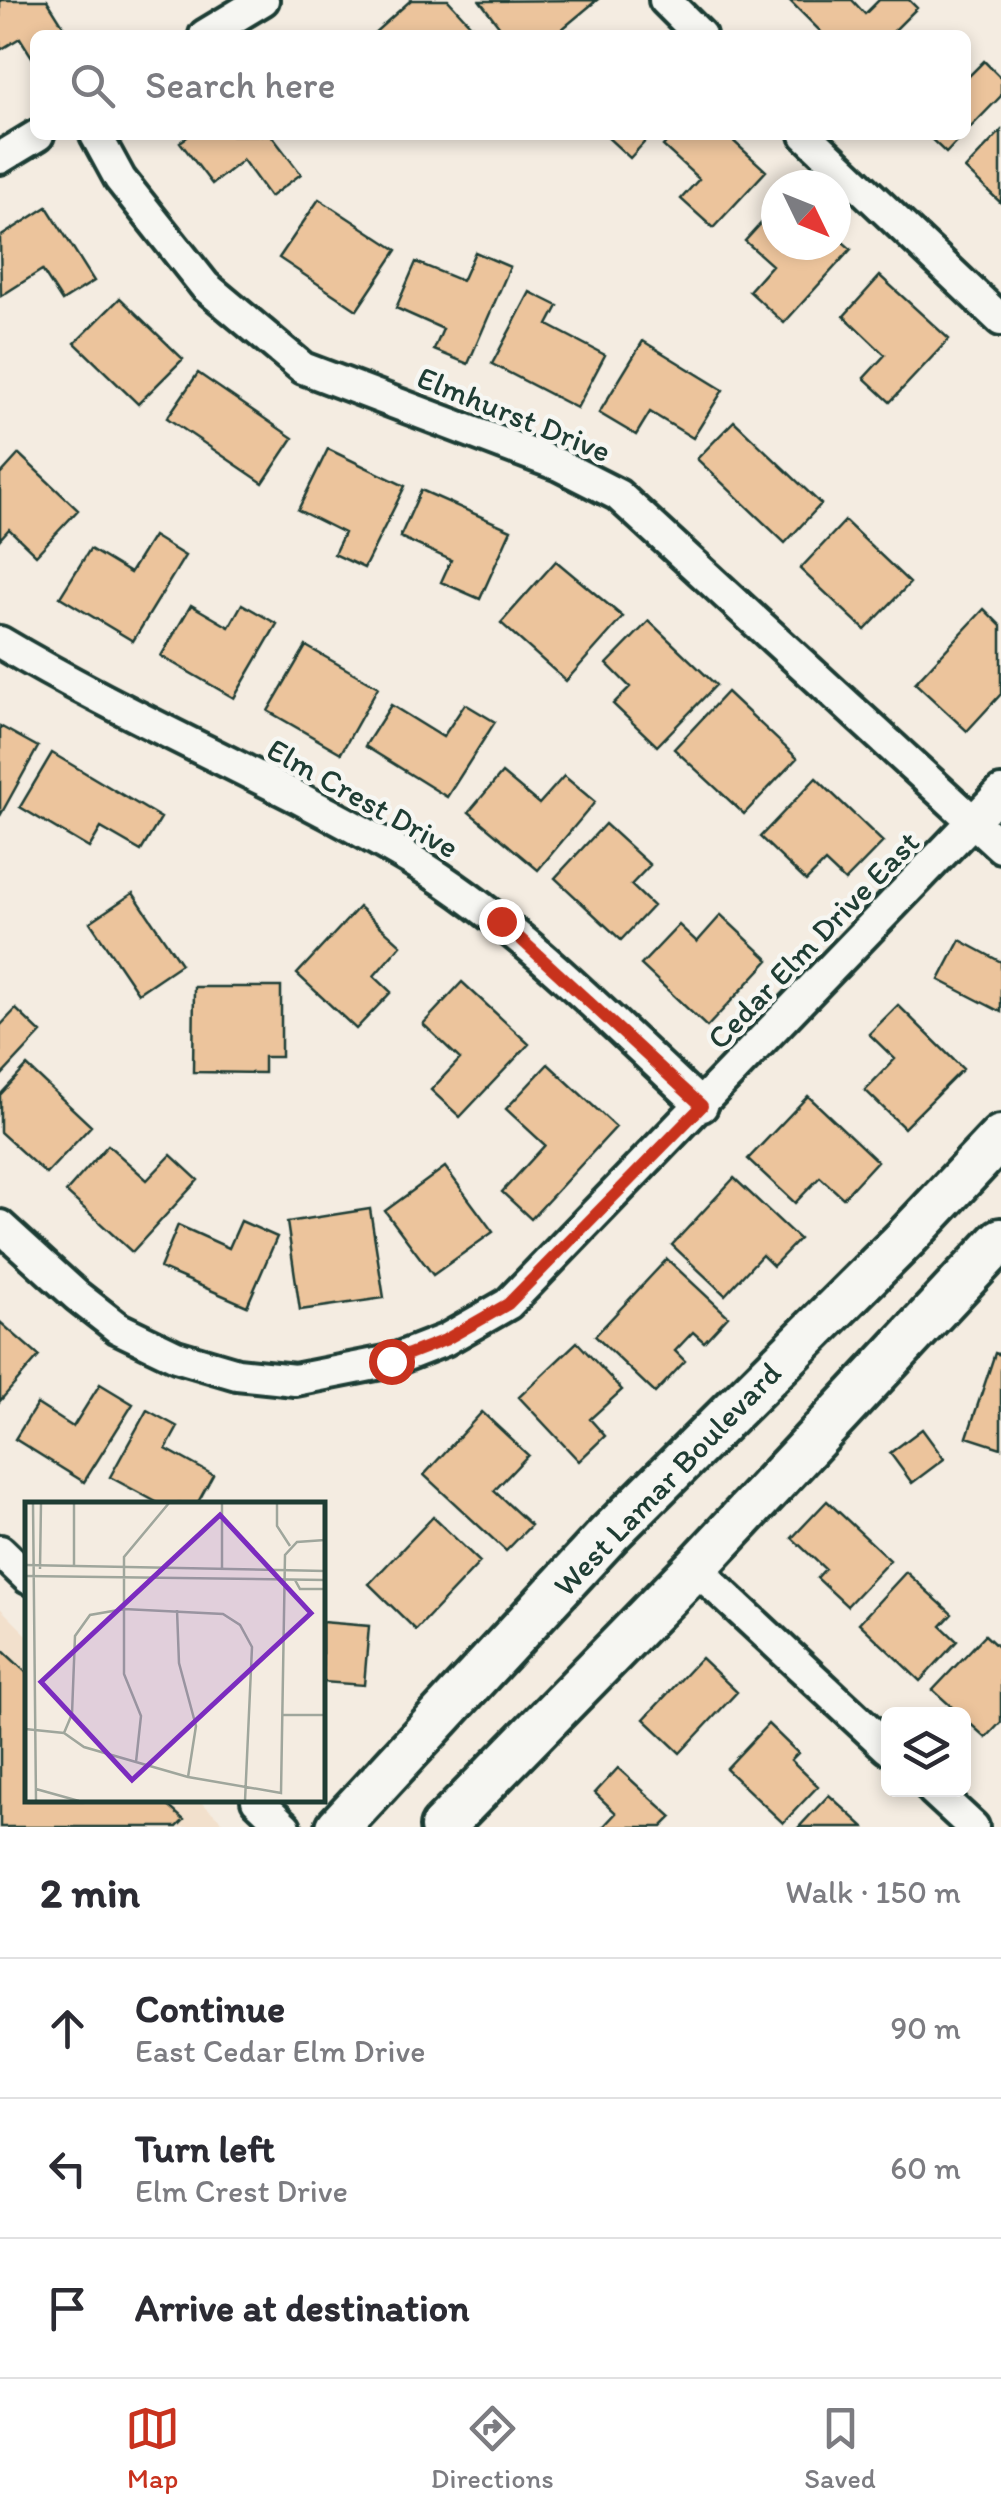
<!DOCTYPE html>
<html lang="en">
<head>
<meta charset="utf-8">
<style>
	body { margin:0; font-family:Itim,sans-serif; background:#f7f7f7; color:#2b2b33 }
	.controls { position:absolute; right:30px; bottom:30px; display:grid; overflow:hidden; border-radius:15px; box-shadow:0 5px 15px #0003 }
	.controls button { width:90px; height:90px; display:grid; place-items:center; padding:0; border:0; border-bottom:2px solid #e1e1e2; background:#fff; color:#2b2b33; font:50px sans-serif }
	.compass { position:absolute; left:761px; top:170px; width:90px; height:90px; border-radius:50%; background:#fff; box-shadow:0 5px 15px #0003; rotate:133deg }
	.stop { position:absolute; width:30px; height:30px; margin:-22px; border:8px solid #c8321e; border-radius:50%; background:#fff }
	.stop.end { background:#c8321e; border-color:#fff; box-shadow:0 2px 10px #0008 }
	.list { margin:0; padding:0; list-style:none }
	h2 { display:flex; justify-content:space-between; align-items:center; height:130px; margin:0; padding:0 40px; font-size:42px }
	h2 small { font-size:32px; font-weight:400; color:#7c7c81 }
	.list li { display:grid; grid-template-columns:65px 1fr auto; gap:30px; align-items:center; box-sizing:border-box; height:140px; padding:0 40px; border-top:2px solid #e1e1e2 }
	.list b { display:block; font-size:38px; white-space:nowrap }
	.list p { margin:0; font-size:32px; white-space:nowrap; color:#7c7c81 }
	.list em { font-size:32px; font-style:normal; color:#7c7c81 }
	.icon { flex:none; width:55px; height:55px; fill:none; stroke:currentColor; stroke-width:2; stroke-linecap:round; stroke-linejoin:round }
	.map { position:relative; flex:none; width:1001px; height:1827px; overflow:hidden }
	.search { position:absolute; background:#fff; box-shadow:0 5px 15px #0003; left:30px; right:30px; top:30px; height:110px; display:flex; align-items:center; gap:25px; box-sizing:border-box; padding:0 35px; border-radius:15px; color:#7c7c81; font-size:38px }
	.sheet { height:550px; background:#fff }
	nav { display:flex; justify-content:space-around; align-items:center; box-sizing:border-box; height:140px; border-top:2px solid #e1e1e2; background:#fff; font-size:28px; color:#7c7c81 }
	nav a { display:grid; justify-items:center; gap:5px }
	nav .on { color:#c8321e }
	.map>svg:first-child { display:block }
	.built { fill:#f2e0cc }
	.building { fill:#ecc49c; stroke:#1f3d34; stroke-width:2.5 }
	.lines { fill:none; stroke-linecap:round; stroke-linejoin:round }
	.street-casing { stroke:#1f3d34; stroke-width:38 }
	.secondary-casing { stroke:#1f3d34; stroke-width:50 }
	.street { stroke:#f6f6f2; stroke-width:30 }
	.secondary { stroke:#f6f6f2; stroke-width:42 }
	.route { stroke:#c8321e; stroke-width:12 }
	.labels { text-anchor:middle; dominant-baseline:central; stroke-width:9; stroke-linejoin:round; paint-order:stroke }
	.street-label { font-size:32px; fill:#1f3d34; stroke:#f6f6f2 }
	.inset-road { fill:none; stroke:#9fa69c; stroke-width:2.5 }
	.view { fill:#7b2cbf; fill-opacity:0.15; stroke:#7b2cbf; stroke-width:5 }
	.inset-edge { fill:none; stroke:#1f3d34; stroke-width:5 }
</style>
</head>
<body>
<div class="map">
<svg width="1001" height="1827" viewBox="0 0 1001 1827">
	<rect width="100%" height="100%" fill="#f4ece1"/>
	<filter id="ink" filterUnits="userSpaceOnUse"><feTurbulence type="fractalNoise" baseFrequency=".01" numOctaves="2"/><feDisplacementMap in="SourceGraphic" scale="20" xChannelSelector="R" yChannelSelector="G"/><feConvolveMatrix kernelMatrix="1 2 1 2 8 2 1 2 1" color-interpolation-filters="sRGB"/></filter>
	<g filter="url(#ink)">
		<path class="built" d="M0 1608 27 1635 28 1800H199L228 1827H0Z"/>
		<path class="building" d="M0 0H47L69 35H35V62L20 38 0 50Z
			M411 0H448L480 35H372Z
			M597 0 555 35H506L480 1Z
			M789 0H852L865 14 879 0H909L917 8 890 35H824Z
			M984 61 1001 78V96L966 132V79Z
			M1001 131V203L965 169Z
			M190 135H271L301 174 270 197 243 160 212 184 180 142Z
			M605 135H651L630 158Z
			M673 135H727L766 171 713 228 681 199 699 179 663 146Z
			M927 135H963L946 153Z
			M319 199 397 250 357 310 279 258Z
			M47 207 94 281 62 301 42 270 1 296 0 237Z
			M776 207V245H836V236L851 249 784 323 749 291 772 265 745 241Z
			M475 252 510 267 468 364 434 350 443 329 396 308 416 262 462 281Z
			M880 276 949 339 890 402 864 378 885 355 844 316Z
			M530 292 558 306 548 325 605 355 577 408 492 364Z
			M120 298 183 359 138 404 75 343Z
			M643 341 723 390 693 438 650 412 636 435 599 413Z
			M198 373 293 438 263 483 167 418Z
			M734 421 821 504 785 543 697 459Z
			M328 449 405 486 364 568 334 554 344 533 298 510Z
			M19 454 78 510 36 555 9 529 0 539V475Z
			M421 490 511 530 480 599 441 582 451 560 400 537Z
			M845 521 910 583 865 630 800 569Z
			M153 536 185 556 133 641 60 597 90 549 130 573Z
			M556 561 623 617 566 681 501 623Z
			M242 604 277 624 234 698 161 656 191 605 229 627Z
			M984 609 1001 626V694L967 731 915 683Z
			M649 621 716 685 657 746 613 704 630 687 607 664Z
			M306 646 378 687 341 753 268 711Z
			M727 692 797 758 744 814 674 749Z
			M465 704 495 722 447 797 365 746 391 705 443 737Z
			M0 726 38 747 0 816Z
			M52 753 161 818 141 851 101 828 89 848 20 807Z
			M502 773 539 804 564 776 595 802 538 870 469 812Z
			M816 778 883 842 845 881 825 862 806 881 760 837Z
			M605 824 650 865 631 885 653 906 621 940 555 878Z
			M133 893 181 964 138 993 90 922Z
			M359 907 401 945 374 976 391 992 356 1029 297 974Z
			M721 915 769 960 707 1027 641 965 679 925 697 942Z
			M960 940 1001 962V1012L939 980Z
			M462 982 529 1044 460 1117 431 1090 460 1059 423 1024Z
			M194 987H281V1057H264V1073L193 1072Z
			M898 1005 963 1069 904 1128 865 1090 895 1059 869 1034Z
			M16 1009 41 1033 0 1077V1026Z
			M548 1064 616 1127 531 1219 502 1192 545 1145 506 1109Z
			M27 1066 91 1126 46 1174 0 1132V1095Z
			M808 1096 877 1161 843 1198 820 1177 795 1203 748 1159Z
			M108 1145 147 1180 171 1155 198 1180 132 1252 66 1192Z
			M445 1167 493 1232 433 1275 385 1211Z
			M734 1178 799 1239 773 1266 762 1255 725 1295 672 1245Z
			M370 1209 384 1298 300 1310 287 1222Z
			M241 1221 277 1237 247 1306 160 1268 178 1225 229 1248Z
			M667 1259 728 1316 704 1342 693 1332 675 1351 685 1361 655 1393 595 1336Z
			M0 1322 39 1356 0 1401Z
			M577 1342 622 1390 590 1419 605 1436 579 1461 519 1397Z
			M995 1353 1001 1355V1448L967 1437Z
			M100 1384 133 1404 84 1482 15 1439 37 1404 73 1427Z
			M147 1410 178 1427 166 1449 213 1475 197 1504H160L110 1477Z
			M482 1412 528 1455 494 1491 531 1525 506 1551 424 1475Z
			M922 1429 944 1459 912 1483 890 1453Z
			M827 1501 890 1560 847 1606 817 1578 825 1569 792 1538Z
			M433 1517 480 1562 416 1630 369 1584Z
			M906 1572 952 1614 941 1626 957 1641 920 1681 859 1623Z
			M322 1622 369 1626 364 1685 323 1682 322 1685Z
			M985 1635 1001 1650V1722L986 1738 933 1690Z
			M0 1648 28 1674V1800H162L184 1820 177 1827H0Z
			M701 1658 737 1692 680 1753 644 1719Z
			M768 1724 798 1753 791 1760 818 1786 783 1823 726 1769Z
			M618 1768 672 1817 662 1827H603L616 1813 595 1793Z
			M829 1795 864 1827H799Z"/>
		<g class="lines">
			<defs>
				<path id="street" d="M665 0 700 35
					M205 35 263 0
					M96 135 120 179 205 286 303 368 559 465 618 495 1001 847
					M806 135 1001 320
					M0 158 38 135
					M0 642C129 719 269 777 398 852 513 918 605 1017 702 1106
					M0 1226 77 1296 118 1328 176 1356 237 1374 295 1380 391 1361 445 1340 508 1304 1001 792
					M0 1551 28 1578
					M695 1568 888 1748
					M933 1790 973 1827
					M257 1800 285 1827"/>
				<path id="secondary" d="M338 1827 609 1534 906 1238 1001 1137
					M442 1827 695 1568 1001 1240"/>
			</defs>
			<use href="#street" class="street-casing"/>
			<use href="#secondary" class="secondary-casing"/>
			<use href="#street" class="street"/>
			<use href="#secondary" class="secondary"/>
		</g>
	</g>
	<g class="lines" filter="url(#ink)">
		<path class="route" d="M391 1361 445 1340 508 1304 702 1106 501 921"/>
	</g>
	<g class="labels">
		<g class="street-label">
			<text transform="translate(514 414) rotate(22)">Elmhurst Drive</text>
			<text transform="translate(363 798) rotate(29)">Elm Crest Drive</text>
			<text transform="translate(813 940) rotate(-46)">Cedar Elm Drive East</text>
			<text transform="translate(667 1479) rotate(-46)">West Lamar Boulevard</text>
		</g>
	</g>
	<g transform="translate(25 1502)">
		<rect width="300" height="300" fill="#f4ece1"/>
		<path class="inset-road" d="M8 1 11 299M197 1V67M252 1V24L265 44M0 63 300 69M49 65V1M15 67 16 1M0 74 300 78M270 78 275 87H300M152 108 154 161 171 224 163 275M258 213H300M0 227 39 231 59 245 163 275 256 291 260 53 272 40 300 38M39 231 47 212 50 134 65 113 99 107 198 112 215 123 227 145 220 299M111 260 116 214 99 172V55L144 1M11 287 54 299"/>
		<path class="view" d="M195 13 286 111 107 278 16 180Z"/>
		<rect width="300" height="300" class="inset-edge"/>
	</g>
</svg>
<div class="controls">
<button><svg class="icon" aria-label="layers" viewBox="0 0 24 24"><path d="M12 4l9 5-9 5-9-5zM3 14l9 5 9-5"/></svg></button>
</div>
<svg class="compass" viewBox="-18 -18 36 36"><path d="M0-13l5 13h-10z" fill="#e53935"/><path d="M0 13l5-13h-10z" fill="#7c7c81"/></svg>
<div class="stop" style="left:391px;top:1361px"></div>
<div class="stop end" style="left:501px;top:921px"></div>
<div class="search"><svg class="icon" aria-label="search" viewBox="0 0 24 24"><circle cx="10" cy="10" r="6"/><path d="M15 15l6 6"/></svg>Search here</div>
</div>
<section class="sheet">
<h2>2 min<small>Walk · 150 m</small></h2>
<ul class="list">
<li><svg class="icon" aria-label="ahead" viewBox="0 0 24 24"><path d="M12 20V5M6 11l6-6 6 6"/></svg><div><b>Continue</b><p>East Cedar Elm Drive</p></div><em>90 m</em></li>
<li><svg class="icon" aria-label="left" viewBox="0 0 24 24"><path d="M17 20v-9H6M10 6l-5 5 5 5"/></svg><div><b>Turn left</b><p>Elm Crest Drive</p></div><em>60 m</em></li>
<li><svg class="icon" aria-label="arrive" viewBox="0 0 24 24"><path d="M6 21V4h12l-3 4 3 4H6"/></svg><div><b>Arrive at destination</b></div></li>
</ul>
</section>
<nav>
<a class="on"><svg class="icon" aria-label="map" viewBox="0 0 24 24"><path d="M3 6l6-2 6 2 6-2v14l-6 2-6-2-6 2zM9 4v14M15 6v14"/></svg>Map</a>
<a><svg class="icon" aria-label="directions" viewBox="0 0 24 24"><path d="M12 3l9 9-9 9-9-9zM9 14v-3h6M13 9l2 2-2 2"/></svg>Directions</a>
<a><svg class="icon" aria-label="saved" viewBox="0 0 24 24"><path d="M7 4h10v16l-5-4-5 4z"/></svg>Saved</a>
</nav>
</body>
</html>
